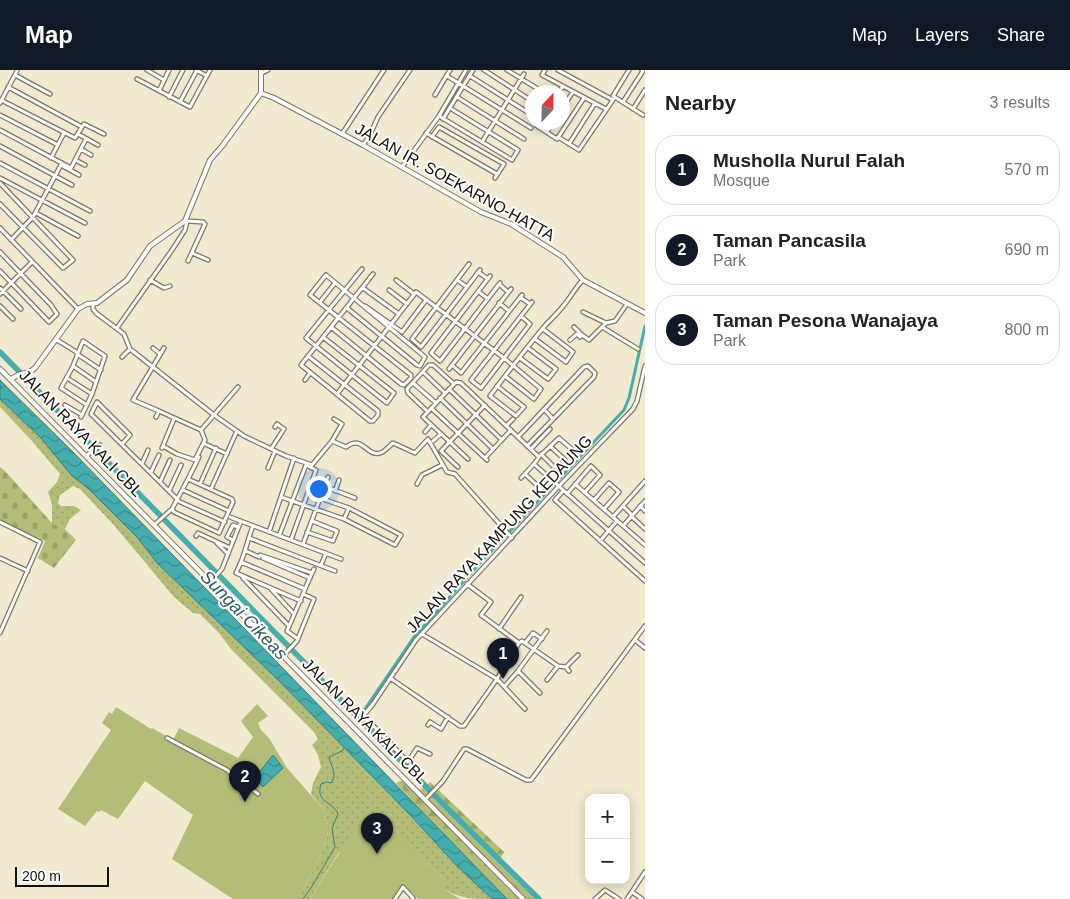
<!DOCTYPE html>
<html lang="en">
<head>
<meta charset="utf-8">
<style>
	body { margin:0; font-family:Arial,sans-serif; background:#f2f2f2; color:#202124 }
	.controls { position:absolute; right:15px; bottom:15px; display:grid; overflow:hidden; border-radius:10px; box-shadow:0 2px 12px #0003 }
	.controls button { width:45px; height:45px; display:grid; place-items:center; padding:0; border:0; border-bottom:1px solid #e0e0e0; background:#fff; color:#202124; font:25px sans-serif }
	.compass { position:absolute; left:525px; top:15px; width:45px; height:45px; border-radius:50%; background:#fff; box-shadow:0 2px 12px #0003; rotate:22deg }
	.scale { position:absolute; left:15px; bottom:12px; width:94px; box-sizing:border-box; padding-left:5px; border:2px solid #131007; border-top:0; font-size:14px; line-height:18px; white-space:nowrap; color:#131007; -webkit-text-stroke:4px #fff; paint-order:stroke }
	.you { position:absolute; left:318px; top:418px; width:18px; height:18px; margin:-12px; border:4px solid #fff; border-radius:50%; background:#1a73e8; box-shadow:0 0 0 8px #1a73e833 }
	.badge { display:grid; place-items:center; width:32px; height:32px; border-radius:50%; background:#111827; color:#fff; font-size:16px; font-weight:700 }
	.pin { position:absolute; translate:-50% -41px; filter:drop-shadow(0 1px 2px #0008) }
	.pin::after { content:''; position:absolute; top:26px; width:18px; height:15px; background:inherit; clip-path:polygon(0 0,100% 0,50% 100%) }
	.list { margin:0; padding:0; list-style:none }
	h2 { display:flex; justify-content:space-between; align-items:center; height:65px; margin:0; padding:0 20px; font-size:21px }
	h2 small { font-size:16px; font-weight:400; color:#757577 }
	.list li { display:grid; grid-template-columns:32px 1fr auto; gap:15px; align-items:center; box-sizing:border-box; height:70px; margin:0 10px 10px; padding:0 10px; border:1px solid #e0e0e0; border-radius:20px }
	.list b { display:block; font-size:19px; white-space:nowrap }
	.list p { margin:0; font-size:16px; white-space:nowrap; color:#757577 }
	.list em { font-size:16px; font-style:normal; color:#757577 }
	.map { position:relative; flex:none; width:645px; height:829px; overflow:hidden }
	header { display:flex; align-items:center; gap:30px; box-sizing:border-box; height:70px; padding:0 25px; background:#111827; color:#fff }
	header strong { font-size:24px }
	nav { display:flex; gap:28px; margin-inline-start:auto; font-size:18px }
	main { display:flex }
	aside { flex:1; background:#fff }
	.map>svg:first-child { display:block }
	.grass { fill:url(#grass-dots) }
	.forest { fill:url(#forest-firs) }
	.cemetery { fill:url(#cemetery-stones) }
	.park { fill:#b4bd77 }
	.water { fill:url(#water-waves); stroke:#357f7d }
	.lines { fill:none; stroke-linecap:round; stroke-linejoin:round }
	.stream { stroke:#357f7d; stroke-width:1 }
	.canal { stroke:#44aeaf; stroke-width:3 }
	.river { stroke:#44aeaf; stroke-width:5.5 }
	.street-casing { stroke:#7e7760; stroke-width:5.5 }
	.secondary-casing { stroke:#7e7760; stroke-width:6 }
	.street { stroke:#fff; stroke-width:3 }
	.secondary { stroke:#fff; stroke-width:4 }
	.labels { text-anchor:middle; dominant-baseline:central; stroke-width:4; stroke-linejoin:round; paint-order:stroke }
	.street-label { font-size:16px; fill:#131007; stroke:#fff }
	.water-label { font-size:18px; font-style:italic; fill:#2c5a5a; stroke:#fff }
</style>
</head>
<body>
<header>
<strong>Map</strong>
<nav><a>Map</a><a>Layers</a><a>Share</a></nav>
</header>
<main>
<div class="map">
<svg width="645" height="829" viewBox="0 0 645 829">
	<defs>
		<pattern id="grass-dots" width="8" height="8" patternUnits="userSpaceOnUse" patternTransform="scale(1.25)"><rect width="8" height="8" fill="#b4bd77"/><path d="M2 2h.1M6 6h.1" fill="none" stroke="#9aa165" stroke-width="1.8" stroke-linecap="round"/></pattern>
		<pattern id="forest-firs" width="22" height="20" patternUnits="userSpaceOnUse" patternTransform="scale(1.25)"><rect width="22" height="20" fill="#b4bd77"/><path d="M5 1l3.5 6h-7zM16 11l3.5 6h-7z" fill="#9aa165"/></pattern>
		<pattern id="cemetery-stones" width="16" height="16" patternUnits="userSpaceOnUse" patternTransform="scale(1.25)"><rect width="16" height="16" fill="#b4bd77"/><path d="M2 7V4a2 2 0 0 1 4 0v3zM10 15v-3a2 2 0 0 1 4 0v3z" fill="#9aa165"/></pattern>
		<pattern id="water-waves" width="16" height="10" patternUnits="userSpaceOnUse" patternTransform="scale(1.25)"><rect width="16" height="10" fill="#44aeaf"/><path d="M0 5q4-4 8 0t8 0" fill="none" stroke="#388c8c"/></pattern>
	</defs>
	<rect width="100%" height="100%" fill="#f1e9d0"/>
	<path class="grass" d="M0 329 40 367 72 406 87 417 137 467 157 493 265 597 409 744 457 796 492 829C471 829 462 829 444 819V808L418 787 339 782 310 829H296C306 816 330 773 328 756 327 751 325 747 325 741L311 724 313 713 321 697 318 685 312 675 318 669 314 662 231 579 219 563 200 544 193 543 174 527 113 454 80 419 73 416 60 425 58 433 61 436H74L81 440 70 449 65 459 52 453V434L48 422 57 412 60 404 32 371 0 337Z"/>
	<path class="forest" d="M405 709 419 721 430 712 504 782 499 791 537 829H507L450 771 396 713Z"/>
	<path class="cemetery" d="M0 397 5 401 52 453 65 459 76 470 54 498 38 488 45 471 0 450Z"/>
	<path class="park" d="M257 634 268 646 258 653 261 660 269 668 287 698 325 741C325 747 327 751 328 756 330 773 306 816 296 829H233L172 789 193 745 145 711 118 749 101 740 99 742 97 741 85 756 58 739 111 660 102 653 109 642 112 644 116 637 151 659 152 658 173 670 179 658 238 688 253 667 241 651Z
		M374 743 418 787 444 808V819L460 829H418L404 815 393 829H310L355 758Z"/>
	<path class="water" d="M0 310 72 381 507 829H492L457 796 411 746 277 609 157 493 137 467 89 419 72 406 40 367 0 329Z
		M272 686H274L283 698 263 717 255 708Z"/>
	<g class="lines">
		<path class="stream" d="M303 829 311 818 335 777 332 758 338 744C333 731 315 733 321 714L327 712 331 713C338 704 331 697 329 687L342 681 344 678"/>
		<path class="canal" d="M358 646 365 639 414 567 481 492 624 340 629 328 645 256"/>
		<path class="river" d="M0 282 448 739 539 829"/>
		<defs>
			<path id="street" d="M147 0 164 10
				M196 0 207 6
				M484 0 532 31
				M507 0 543 22
				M545 0 542 5 606 39
				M558 0 613 30
				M629 0 613 26 643 45
				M262 3 268 0
				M15 5 50 24
				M447 6 531 58
				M470 6 532 45
				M137 9 190 37 210 0
				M8 17 82 57 84 54 104 64
				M159 21 169 0
				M559 22 563 16
				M435 25 450 0
				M169 27 183 0
				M457 27 524 69
				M1 30 75 68 82 57
				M180 32 197 0
				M623 32 643 1 642 0
				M0 33 17 1
				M562 38 573 22
				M633 39 645 20
				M0 45 58 75
				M439 46 512 90 518 80 450 38
				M443 49 473 0
				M539 52 537 56 557 69 584 28
				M0 60 71 98 86 69
				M547 62 553 52
				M426 63 497 104
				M78 64 98 75
				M342 64 384 0
				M432 67 439 57 504 94 495 108
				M558 67 579 80 615 27
				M482 72 524 4
				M569 74 595 33
				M363 75 370 65 378 47 410 0
				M0 76 72 115
				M81 79 91 85
				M51 88 64 63
				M75 90 85 95
				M0 93 90 141
				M61 95 79 105
				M402 97 439 46 466 0
				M0 108 85 153
				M0 113 73 190 63 198 0 134
				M36 143 78 166
				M187 151 203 152 205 154 188 191
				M0 158 78 239
				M11 170 33 147 62 93
				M0 182 51 235 57 244 49 252 0 201
				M192 183 208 190
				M469 194 412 269 421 277 480 200
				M478 202 488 209
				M490 206 431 283 440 291 500 213
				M150 210 164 218 170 216
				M396 210 414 224
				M457 210 467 217
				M499 214 508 222
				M0 218 21 239
				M363 218 399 244
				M389 220 407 234
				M479 222 488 229
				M0 224 32 192
				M520 227 530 234
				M320 232 335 213
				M499 233 509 241
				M93 234V239L96 243 124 264 130 279 214 345 244 366 286 386 312 395 332 371 346 377C363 364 366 387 380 383 385 382 389 376 393 373L415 383 428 369 447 402 455 404 512 468
				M0 236 13 249
				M365 236 402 262 426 230
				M583 242 606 253
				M521 246 530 254 481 318 471 310 532 232
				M331 257 401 314 404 315 411 308V305L310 225 326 205 425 287 420 296 417 295 347 238
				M574 257 582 265
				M602 257 638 279
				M117 258 172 180 185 160 187 151
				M323 267 394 323 387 333 306 268 362 199
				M535 269 566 292 573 282 543 259
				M57 270 78 283 73 296
				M570 270 577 264 580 267 582 265 589 270 606 253 615 251 627 234
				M153 278 160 284
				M78 283 83 271 105 286 92 324 81 347
				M77 284 101 300
				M308 286 378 341V345L373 351H370L301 295 373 204
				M122 287 130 279
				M520 288 548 309 556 299 528 278
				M452 295 461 303 522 225
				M449 299 511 219
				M423 302 445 323
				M67 308 92 324
				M305 310 310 303
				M413 313 436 333
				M497 316 524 337 516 346 490 326C507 303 525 280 543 258 550 250 558 243 564 235 571 227 575 218 583 210
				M449 319 502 370
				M337 324 416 222 504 288 541 319 534 329 505 306
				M440 328 493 379
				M65 335 82 345
				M87 335 61 318 73 296 96 312
				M431 338 487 390
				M544 339 553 349
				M159 341 133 330 164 278
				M428 342 408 323 407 319 429 295H433L454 314
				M156 347 159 341 201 360 238 317
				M506 356 513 349
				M425 362 431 355
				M518 367 584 297 588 296 595 303 594 307 527 376
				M332 371 342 354 334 349
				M433 371 441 364
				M122 374 130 365 97 332 91 344 178 430
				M205 374 227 384
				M163 376 177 384 195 390 205 370 201 360
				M162 378 174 349
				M271 379 284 359 277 354 275 357
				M531 379 550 359
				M541 384 554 397 558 398 565 390 550 376
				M541 385 559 368 575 382
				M86 386 100 375
				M485 388 511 360
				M468 389 423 347 456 312 461 313 539 387 534 394 645 493
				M142 394 148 380
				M458 397 441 381 485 335
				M268 398 275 381
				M151 402 159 385
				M525 404 541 419
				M521 408 534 394
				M188 409 199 387
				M160 412 170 390
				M200 414 216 378
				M417 414 422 405 442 395
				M575 414 645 475
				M324 416 355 428
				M211 419 236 363
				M183 420 229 441
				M169 421 181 395
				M335 421 339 410
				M563 421 555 430 645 511
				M567 424 591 396 600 405 585 422
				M281 427 344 449 349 438 320 428
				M594 430 609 413 619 422 604 439
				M178 431 225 452
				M623 436 632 445
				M640 436 645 441
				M631 446 645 459
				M230 447 341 489
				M613 447 645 411
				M344 449 395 475 401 465 349 438
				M0 452 40 472 0 563
				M154 455 172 439 188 409 232 429 233 432 219 463 174 442 172 439
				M253 456C248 468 246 480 241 492L305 519 312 503
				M623 456 645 431
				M269 462 294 388
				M307 462 333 471 337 461 312 451
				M196 466 198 463 230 478
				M279 466 306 395 316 400 291 470
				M249 468 335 501
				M233 470 227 467 233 455 238 457
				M600 471 617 451
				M217 473 228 484
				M303 474 328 407
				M246 481 259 487
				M260 485 312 503 314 499
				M0 488 28 501
				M263 488 310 508
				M241 492 236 503 301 531
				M321 495 326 483
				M243 508 289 556
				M210 512 222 499 241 451
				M467 514 491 532 481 545 519 573 522 571 558 596 566 597 569 601
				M271 519 294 544
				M499 559 521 527
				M422 564 497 609 525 639
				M298 569 287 561 303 524
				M635 570 645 578
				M525 573 533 563 542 569
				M283 586 297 571 314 529 303 524 305 519
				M566 597 578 585
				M518 601 540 623
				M390 608 460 656H464L497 609 519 573
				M547 610 558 596
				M505 616 518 601 547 561
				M364 646 408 692 417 678 430 684
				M359 651 373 634 416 570 558 417 633 339 637 331 645 296
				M428 655 430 652 441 659 448 647
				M167 668 227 700 258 724
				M425 730 443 711 464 679H467L526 710H531L645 556
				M632 822 642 829
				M395 829 403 817 413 828 412 829
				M595 829 605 820 619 829
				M627 829 645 802"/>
			<path id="secondary" d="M261 23V0
				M0 299 523 829
				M10 309C15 308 16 305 21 304 28 301 27 305 35 298L78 239 87 234 97 233 127 210 150 176 185 151 210 90 223 75 261 23 274 28 363 75 481 142 511 154 563 187 583 210 645 243"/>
		</defs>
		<use href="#street" class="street-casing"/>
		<use href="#secondary" class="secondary-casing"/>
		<use href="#street" class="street"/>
		<use href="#secondary" class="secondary"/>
	</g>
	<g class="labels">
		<g class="street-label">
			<text transform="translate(455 112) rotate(29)">JALAN IR. SOEKARNO-HATTA</text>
			<text transform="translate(81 363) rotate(46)">JALAN RAYA KALI CBL</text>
			<text transform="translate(499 464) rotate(-47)">JALAN RAYA KAMPUNG KEDAUNG</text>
			<text transform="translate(365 651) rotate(45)">JALAN RAYA KALI CBL</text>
		</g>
		<g class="water-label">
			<text transform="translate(244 545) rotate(46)">Sungai Cikeas</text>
		</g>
	</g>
</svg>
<div class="controls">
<button>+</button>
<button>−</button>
</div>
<svg class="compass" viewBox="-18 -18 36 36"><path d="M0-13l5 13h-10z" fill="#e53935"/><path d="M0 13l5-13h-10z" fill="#757577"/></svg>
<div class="scale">200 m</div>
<div class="you"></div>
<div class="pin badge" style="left:503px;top:609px">1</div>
<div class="pin badge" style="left:245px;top:732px">2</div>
<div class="pin badge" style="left:377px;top:784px">3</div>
</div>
<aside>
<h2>Nearby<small>3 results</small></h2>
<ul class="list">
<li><span class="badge">1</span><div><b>Musholla Nurul Falah</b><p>Mosque</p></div><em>570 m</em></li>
<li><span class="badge">2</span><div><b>Taman Pancasila</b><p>Park</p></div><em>690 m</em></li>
<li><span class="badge">3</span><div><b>Taman Pesona Wanajaya</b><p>Park</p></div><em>800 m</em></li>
</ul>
</aside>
</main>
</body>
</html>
